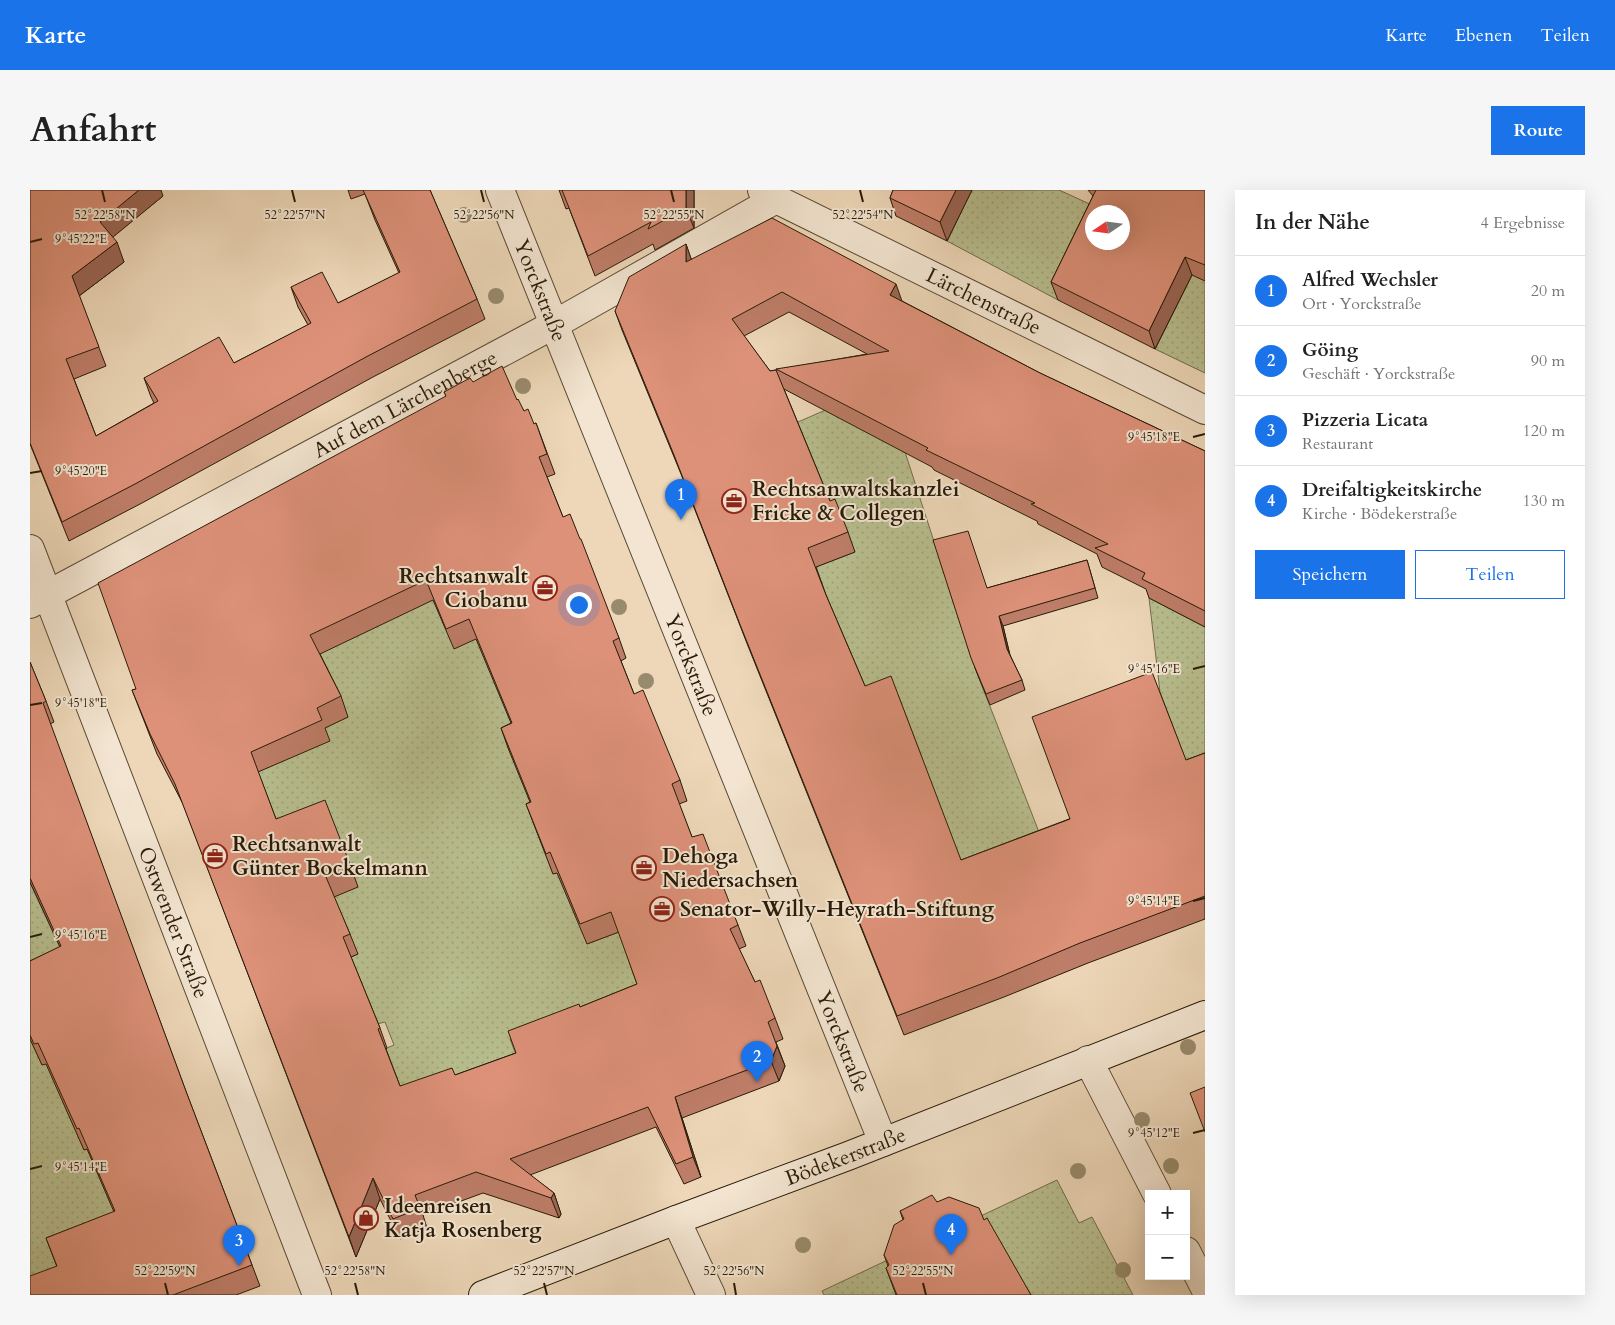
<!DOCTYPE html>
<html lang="de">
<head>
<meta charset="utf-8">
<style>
	body { margin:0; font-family:Cardo,serif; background:#f6f6f6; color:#222 }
	.controls { position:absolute; right:15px; bottom:15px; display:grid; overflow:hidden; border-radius:0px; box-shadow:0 5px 20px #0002 }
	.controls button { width:45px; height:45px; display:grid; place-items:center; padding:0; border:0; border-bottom:1px solid #e0e0e0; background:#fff; color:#222; font:25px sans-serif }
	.compass { position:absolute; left:1055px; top:15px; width:45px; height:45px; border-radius:50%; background:#fff; box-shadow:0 5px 20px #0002; rotate:257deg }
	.you { position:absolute; left:548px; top:414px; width:18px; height:18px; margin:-12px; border:4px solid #fff; border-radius:50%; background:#1a73e8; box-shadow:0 0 0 8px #1a73e833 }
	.badge { display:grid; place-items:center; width:32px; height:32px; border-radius:50%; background:#1a73e8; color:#fff; font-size:16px; font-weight:700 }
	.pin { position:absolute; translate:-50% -41px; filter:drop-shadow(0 1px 2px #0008) }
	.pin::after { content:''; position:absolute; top:26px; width:18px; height:15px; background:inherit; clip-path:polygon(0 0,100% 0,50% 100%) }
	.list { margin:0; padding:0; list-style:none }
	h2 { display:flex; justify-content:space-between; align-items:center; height:65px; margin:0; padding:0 20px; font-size:21px }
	h2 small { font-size:16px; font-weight:400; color:#767676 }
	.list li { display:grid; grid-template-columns:32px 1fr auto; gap:15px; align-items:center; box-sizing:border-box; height:70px; padding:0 20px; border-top:1px solid #e0e0e0 }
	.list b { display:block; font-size:19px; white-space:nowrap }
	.list p { margin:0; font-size:16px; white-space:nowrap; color:#767676 }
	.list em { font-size:16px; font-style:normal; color:#767676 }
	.actions { display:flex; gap:10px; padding:15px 20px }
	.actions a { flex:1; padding:11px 0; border:1px solid #1a73e8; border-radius:0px; text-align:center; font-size:18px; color:#1a73e8 }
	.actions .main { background:#1a73e8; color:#fff }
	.map { position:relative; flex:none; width:1175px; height:1105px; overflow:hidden; border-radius:0px }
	header { display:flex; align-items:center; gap:30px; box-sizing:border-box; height:70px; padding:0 25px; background:#1a73e8; color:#fff }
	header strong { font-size:24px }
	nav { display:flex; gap:28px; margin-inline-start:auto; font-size:18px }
	.intro { display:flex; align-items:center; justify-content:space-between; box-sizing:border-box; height:120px; padding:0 30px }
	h1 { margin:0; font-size:35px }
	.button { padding:12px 22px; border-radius:0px; background:#1a73e8; color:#fff; font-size:18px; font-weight:700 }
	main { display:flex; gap:30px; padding:0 30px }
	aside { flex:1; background:#fff; border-radius:0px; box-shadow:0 5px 20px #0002 }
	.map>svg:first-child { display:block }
	.garden { fill:url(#garden-dots); stroke:#706c4c }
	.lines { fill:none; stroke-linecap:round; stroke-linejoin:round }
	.street-casing { stroke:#594a34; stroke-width:30 }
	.secondary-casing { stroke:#281b08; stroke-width:30 }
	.street { stroke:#f3e5d1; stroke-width:28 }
	.secondary { stroke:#f3e5d1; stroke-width:28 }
	.tree { fill:#988b6d }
	.wall { fill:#be7d68; stroke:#281b08; fill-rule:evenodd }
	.shaded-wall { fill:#9b6655; stroke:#281b08 }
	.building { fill:#dd9179; stroke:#281b08; fill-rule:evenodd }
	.ticks { fill:none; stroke:#281b08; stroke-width:2 }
	.labels { text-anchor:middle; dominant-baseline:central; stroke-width:4; stroke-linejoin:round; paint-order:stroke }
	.street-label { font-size:21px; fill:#281b08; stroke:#f3e5d1 }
	.poi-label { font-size:21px; font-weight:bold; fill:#281b08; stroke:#f3e5d1; text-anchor:start }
	.ticks-label { font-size:12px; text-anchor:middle; fill:#281b08; stroke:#f3e5d1; stroke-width:4; stroke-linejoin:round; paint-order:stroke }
</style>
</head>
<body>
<header>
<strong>Karte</strong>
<nav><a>Karte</a><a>Ebenen</a><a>Teilen</a></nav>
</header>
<div class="intro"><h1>Anfahrt</h1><a class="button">Route</a></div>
<main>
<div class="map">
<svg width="1175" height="1105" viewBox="0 0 1175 1105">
	<defs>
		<pattern id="garden-dots" width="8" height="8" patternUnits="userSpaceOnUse" patternTransform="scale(1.25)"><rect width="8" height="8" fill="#b8be8f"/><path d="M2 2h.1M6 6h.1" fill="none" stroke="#9ea37a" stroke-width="1.8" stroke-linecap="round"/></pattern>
	</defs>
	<rect width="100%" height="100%" fill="#edd7b8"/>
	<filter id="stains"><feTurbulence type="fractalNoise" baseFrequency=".004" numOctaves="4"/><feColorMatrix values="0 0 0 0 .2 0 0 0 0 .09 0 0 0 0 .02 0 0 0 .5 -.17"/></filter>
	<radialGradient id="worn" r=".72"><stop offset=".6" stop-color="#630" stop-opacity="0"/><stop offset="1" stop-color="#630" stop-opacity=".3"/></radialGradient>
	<path class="garden" d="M929 0H1029L1064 16 1175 15V183L1125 159 1161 86 1092 52V22H1062L1061 42 1028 110 917 51 939 5Z
		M814 212 875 262 945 478 1016 660 932 693 890 562 868 505 842 516 803 425 786 377 825 362 738 245Z
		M378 368 459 444 502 617 504 634 523 684 580 662 557 754 605 736 610 801 480 849 501 904 434 964 338 866 364 855 355 832 347 834 317 769 328 764 222 661 228 582 295 538 318 527 157 457Z
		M1119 408 1175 437V586L1163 590 1130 502Z
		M0 693 39 777 0 796Z
		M0 849 12 875 77 849 20 882 54 960 113 936 61 967 81 1015 136 992 35 1097 0 1105Z
		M1027 990 1049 1033 1062 1027 1103 1105H794L792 1101Z"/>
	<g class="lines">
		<defs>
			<g id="street">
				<path id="s1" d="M470 0 853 952"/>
				<path id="s2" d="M732 0 746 9 1175 220"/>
				<path id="s3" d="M0 359 287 1105"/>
				<path id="s4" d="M0 414 525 134 746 9"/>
				<path d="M1058 870 1127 1004"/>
				<path d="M646 1030 681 1105"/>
				<path d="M1156 1061 1175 1098"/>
			</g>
			<g id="secondary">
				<path id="s5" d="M453 1105 646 1030 818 966 1175 825"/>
			</g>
		</defs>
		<use href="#street" class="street-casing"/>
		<use href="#secondary" class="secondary-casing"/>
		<use href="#street" class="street"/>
		<use href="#secondary" class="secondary"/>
	</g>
	<g class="tree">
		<circle cx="434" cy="25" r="8"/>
		<circle cx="466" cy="106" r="8"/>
		<circle cx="493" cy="196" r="8"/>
		<circle cx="589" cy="417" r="8"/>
		<circle cx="616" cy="491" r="8"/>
		<circle cx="1158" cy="857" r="8"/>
		<circle cx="1112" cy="930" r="8"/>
		<circle cx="1141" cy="976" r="8"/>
		<circle cx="1048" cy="981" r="8"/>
		<circle cx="773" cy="1055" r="8"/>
		<circle cx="1093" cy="1080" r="8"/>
	</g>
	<path class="wall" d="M0 0 133 6 82 47 94 72 49 106 76 176 44 189 66 246 124 213 121 207 114 188 204 173 278 135 268 117 261 97 308 113 369 83 345 30 335 4 321 9 318 0H400L447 109 455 129 343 187 112 313 39 351 0 254Z
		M529 0H664V38L625 60 623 54 565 86 539 18 536 19Z
		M863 0H942L917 51 866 26 860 8Z
		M1058 0H1175V91L1162 85 1125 159 1028 110 1021 92 1063 6Z
		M656 54 661 69 872 111 1010 183 1175 261V437L1119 408 1116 399 1072 377 1067 364 1008 334 1007 331 904 280 902 277 754 199 800 311 818 342 825 362 786 377 796 405 835 496 931 670 1039 629 1156 570 1175 563V729L1058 773 974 807 874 845 718 456 651 284 592 140 585 121ZM759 122 837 164 740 181 714 146Z
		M443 192 487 210 494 221 504 234 506 233 525 284 517 287 533 327 589 448 596 468 591 471 604 504 650 590 657 611 649 614 662 647 708 735 716 756 709 759 725 792 745 828 753 849 746 852 755 876 749 891 652 928 671 987 654 994 626 937 500 985 524 1003 531 1024 529 1028 453 1003 393 1025 397 1038 370 1049 350 1009 326 1067 153 614 127 564 102 500 106 499 416 206 414 202ZM403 410 424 459 446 449 481 533 471 538 478 558 500 612 496 614 523 684 527 683 557 754 589 742 607 794 550 817 486 863 425 885 370 896 356 859 357 858 350 838 321 767 328 764 320 744 304 707 328 697 321 677 246 629 228 582 300 551 295 538 318 527 311 506 290 464Z
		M1057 370 1068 408 973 436 980 465 992 490 995 500 960 515 945 478 957 398Z
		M0 472 16 511 24 532 20 534 157 904 230 1096 206 1105H0L27 1077 16 1048 84 1022 57 959 54 960 16 874 12 875 0 849V771L30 757 0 692Z
		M907 1012 954 1030 1001 1105H866L856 1078 858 1076 854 1065 873 1030 870 1021Z"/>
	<path class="shaded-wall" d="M109 0H131L133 6 77 52 70 32Z
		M656 0H664V38L656 18Z
		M926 0H942L917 51 910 32Z
		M87 52 94 72 49 106 42 86Z
		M656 54 663 74 656 72Z
		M1155 67 1162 85 1125 159 1119 141Z
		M866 94 873 114 860 105Z
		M969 426 973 436 981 470 977 459Z
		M747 856 755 876 749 891 741 871Z
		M645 907 652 928 671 987 663 967Z
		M343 988 350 1009 326 1067 319 1047Z
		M524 1003 531 1024 529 1028 521 1008Z"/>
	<path class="building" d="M0 0H109L70 32 87 52 42 86 69 157 36 169 66 246 128 211 114 188 189 147 204 173 281 133 261 97 292 82 308 113 370 82 333 0H400L447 109 336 167 105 294 32 332 0 253Z
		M532 0H656V18L618 39 621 32 558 66Z
		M863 0H926L910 32 860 8Z
		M1066 0H1175V75L1155 67 1119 141 1021 92ZM1062 22H1092V52H1062Z
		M742 28 866 94 860 105 1010 183 1175 261V421L1112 389 1115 383 1065 358 1078 354 1001 314 1005 313 896 260 898 258 746 179 859 161 752 102 702 129 740 181 746 180 800 311 805 309 818 342 778 358 796 405 835 496 861 486 931 670 1040 629 1002 527 1122 482 1156 570 1175 563V706L1050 753 967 788 867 826 711 437 644 265 585 121 599 87 656 54V72Z
		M472 176 487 210 488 209 494 221 498 219 504 234 506 233 517 264 509 267 533 327 540 324 550 349H551L589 448 583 451 604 504 613 500 650 590 642 594 662 647 673 644 708 735 700 739 725 792 730 790 745 828 738 832 747 856 741 871 645 907 663 967 646 974 618 917 480 969 524 1003 521 1008 446 982 385 1005 390 1018 363 1029 343 988 319 1047 145 594 120 544 102 500 106 499 68 393 416 206 414 202 440 188 443 192ZM396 390 416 439 439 429 482 533 471 538 501 612 496 614 516 664 520 662 550 734 581 722 607 794 550 817 549 814 478 841 486 863 425 885 422 878 370 896 348 839 350 838 313 747 320 744 296 687 321 677 295 610 246 629 221 562 292 530 287 518 311 506 280 445Z
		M938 341 957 398 1057 370 1065 398 969 426 977 459 992 490 956 504 941 468 903 350Z
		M0 472 16 511 13 513 157 904 222 1075 143 1105H0V1086L27 1076 16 1048 85 1021 49 938 47 939 8 853 4 854 0 845V771L31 756 0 688Z
		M1175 897V942L1160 903Z
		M902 1005 907 1012 919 1007 949 1018 954 1030 957 1028 1001 1105H867L856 1078 859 1075 854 1065 864 1035 874 1029 870 1021Z"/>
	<path class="ticks" d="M72 0 75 12M262 0 265 12M451 0 454 12M641 0 644 12M830 0 833 12M0 52 12 49M1163 247 1175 244M0 283 12 281M1163 479 1175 476M0 515 12 513M1163 711 1175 708M0 747 12 744M1163 943 1175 940M0 979 12 976M135 1093 138 1105M325 1093 328 1105M514 1093 517 1105M704 1093 706 1105M893 1093 896 1105"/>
	<defs>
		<symbol id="office-ring" viewBox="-11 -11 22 22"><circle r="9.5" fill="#f3e5d1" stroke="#8f2418" stroke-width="1.5"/><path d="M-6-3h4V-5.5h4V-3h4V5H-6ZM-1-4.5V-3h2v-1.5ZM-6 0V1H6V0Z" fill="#8f2418"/></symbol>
		<symbol id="shop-ring" viewBox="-11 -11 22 22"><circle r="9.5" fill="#f3e5d1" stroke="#8f2418" stroke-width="1.5"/><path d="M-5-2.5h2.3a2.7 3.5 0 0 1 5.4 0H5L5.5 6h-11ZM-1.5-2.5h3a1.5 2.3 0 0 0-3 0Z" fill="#8f2418"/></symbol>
	</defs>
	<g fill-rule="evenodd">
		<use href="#office-ring" x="690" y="297" width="28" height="28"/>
		<use href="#office-ring" x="501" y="384" width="28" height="28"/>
		<use href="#office-ring" x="171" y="652" width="28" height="28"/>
		<use href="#office-ring" x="600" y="664" width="28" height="28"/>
		<use href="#office-ring" x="618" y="705" width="28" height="28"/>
		<use href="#shop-ring" x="322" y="1014" width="28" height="28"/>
	</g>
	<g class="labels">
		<g class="street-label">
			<text stroke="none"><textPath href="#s1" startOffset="108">Yorckstraße</textPath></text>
			<text stroke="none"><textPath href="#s2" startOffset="248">Lärchenstraße</textPath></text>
			<text stroke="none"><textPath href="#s4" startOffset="425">Auf dem Lärchenberge</textPath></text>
			<text stroke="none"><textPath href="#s1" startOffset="512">Yorckstraße</textPath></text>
			<text stroke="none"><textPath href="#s3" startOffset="400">Ostwender Straße</textPath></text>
			<text stroke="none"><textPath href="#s1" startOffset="918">Yorckstraße</textPath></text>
			<text stroke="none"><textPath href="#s5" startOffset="388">Bödekerstraße</textPath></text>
		</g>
		<g class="poi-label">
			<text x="722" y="299">Rechtsanwaltskanzlei<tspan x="722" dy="24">Fricke &amp; Collegen</tspan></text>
			<text x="498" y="386" text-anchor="end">Rechtsanwalt<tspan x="498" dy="24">Ciobanu</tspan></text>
			<text x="202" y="654">Rechtsanwalt<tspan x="202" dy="24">Günter Bockelmann</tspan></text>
			<text x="632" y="666">Dehoga<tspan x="632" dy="24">Niedersachsen</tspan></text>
			<text x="650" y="719">Senator-Willy-Heyrath-Stiftung</text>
			<text x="354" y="1016">Ideenreisen<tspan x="354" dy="24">Katja Rosenberg</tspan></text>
		</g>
	</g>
	<g class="ticks-label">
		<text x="75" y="29">52°22'58"N</text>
		<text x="265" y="29">52°22'57"N</text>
		<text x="454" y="29">52°22'56"N</text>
		<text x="644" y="29">52°22'55"N</text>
		<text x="833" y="29">52°22'54"N</text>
		<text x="51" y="53">9°45'22"E</text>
		<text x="1124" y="251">9°45'18"E</text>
		<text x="51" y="285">9°45'20"E</text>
		<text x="1124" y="483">9°45'16"E</text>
		<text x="51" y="517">9°45'18"E</text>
		<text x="1124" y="715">9°45'14"E</text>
		<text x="51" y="749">9°45'16"E</text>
		<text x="1124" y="947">9°45'12"E</text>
		<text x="51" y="981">9°45'14"E</text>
		<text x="135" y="1085">52°22'59"N</text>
		<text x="325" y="1085">52°22'58"N</text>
		<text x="514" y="1085">52°22'57"N</text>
		<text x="704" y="1085">52°22'56"N</text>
		<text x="893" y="1085">52°22'55"N</text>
	</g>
	<rect width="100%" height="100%" filter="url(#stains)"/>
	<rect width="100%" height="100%" fill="url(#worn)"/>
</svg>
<div class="controls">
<button>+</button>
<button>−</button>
</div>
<svg class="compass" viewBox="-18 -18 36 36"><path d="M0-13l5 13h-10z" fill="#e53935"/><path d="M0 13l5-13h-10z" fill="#767676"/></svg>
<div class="you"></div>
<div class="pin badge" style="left:651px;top:330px">1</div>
<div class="pin badge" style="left:727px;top:892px">2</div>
<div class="pin badge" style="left:209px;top:1076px">3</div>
<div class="pin badge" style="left:921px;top:1065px">4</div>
</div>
<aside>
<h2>In der Nähe<small>4 Ergebnisse</small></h2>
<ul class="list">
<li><span class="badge">1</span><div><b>Alfred Wechsler</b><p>Ort · Yorckstraße</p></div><em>20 m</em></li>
<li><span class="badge">2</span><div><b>Göing</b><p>Geschäft · Yorckstraße</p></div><em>90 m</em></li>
<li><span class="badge">3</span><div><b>Pizzeria Licata</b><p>Restaurant</p></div><em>120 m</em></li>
<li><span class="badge">4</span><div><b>Dreifaltigkeitskirche</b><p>Kirche · Bödekerstraße</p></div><em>130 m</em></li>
</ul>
<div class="actions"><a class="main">Speichern</a><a>Teilen</a></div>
</aside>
</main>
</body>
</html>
